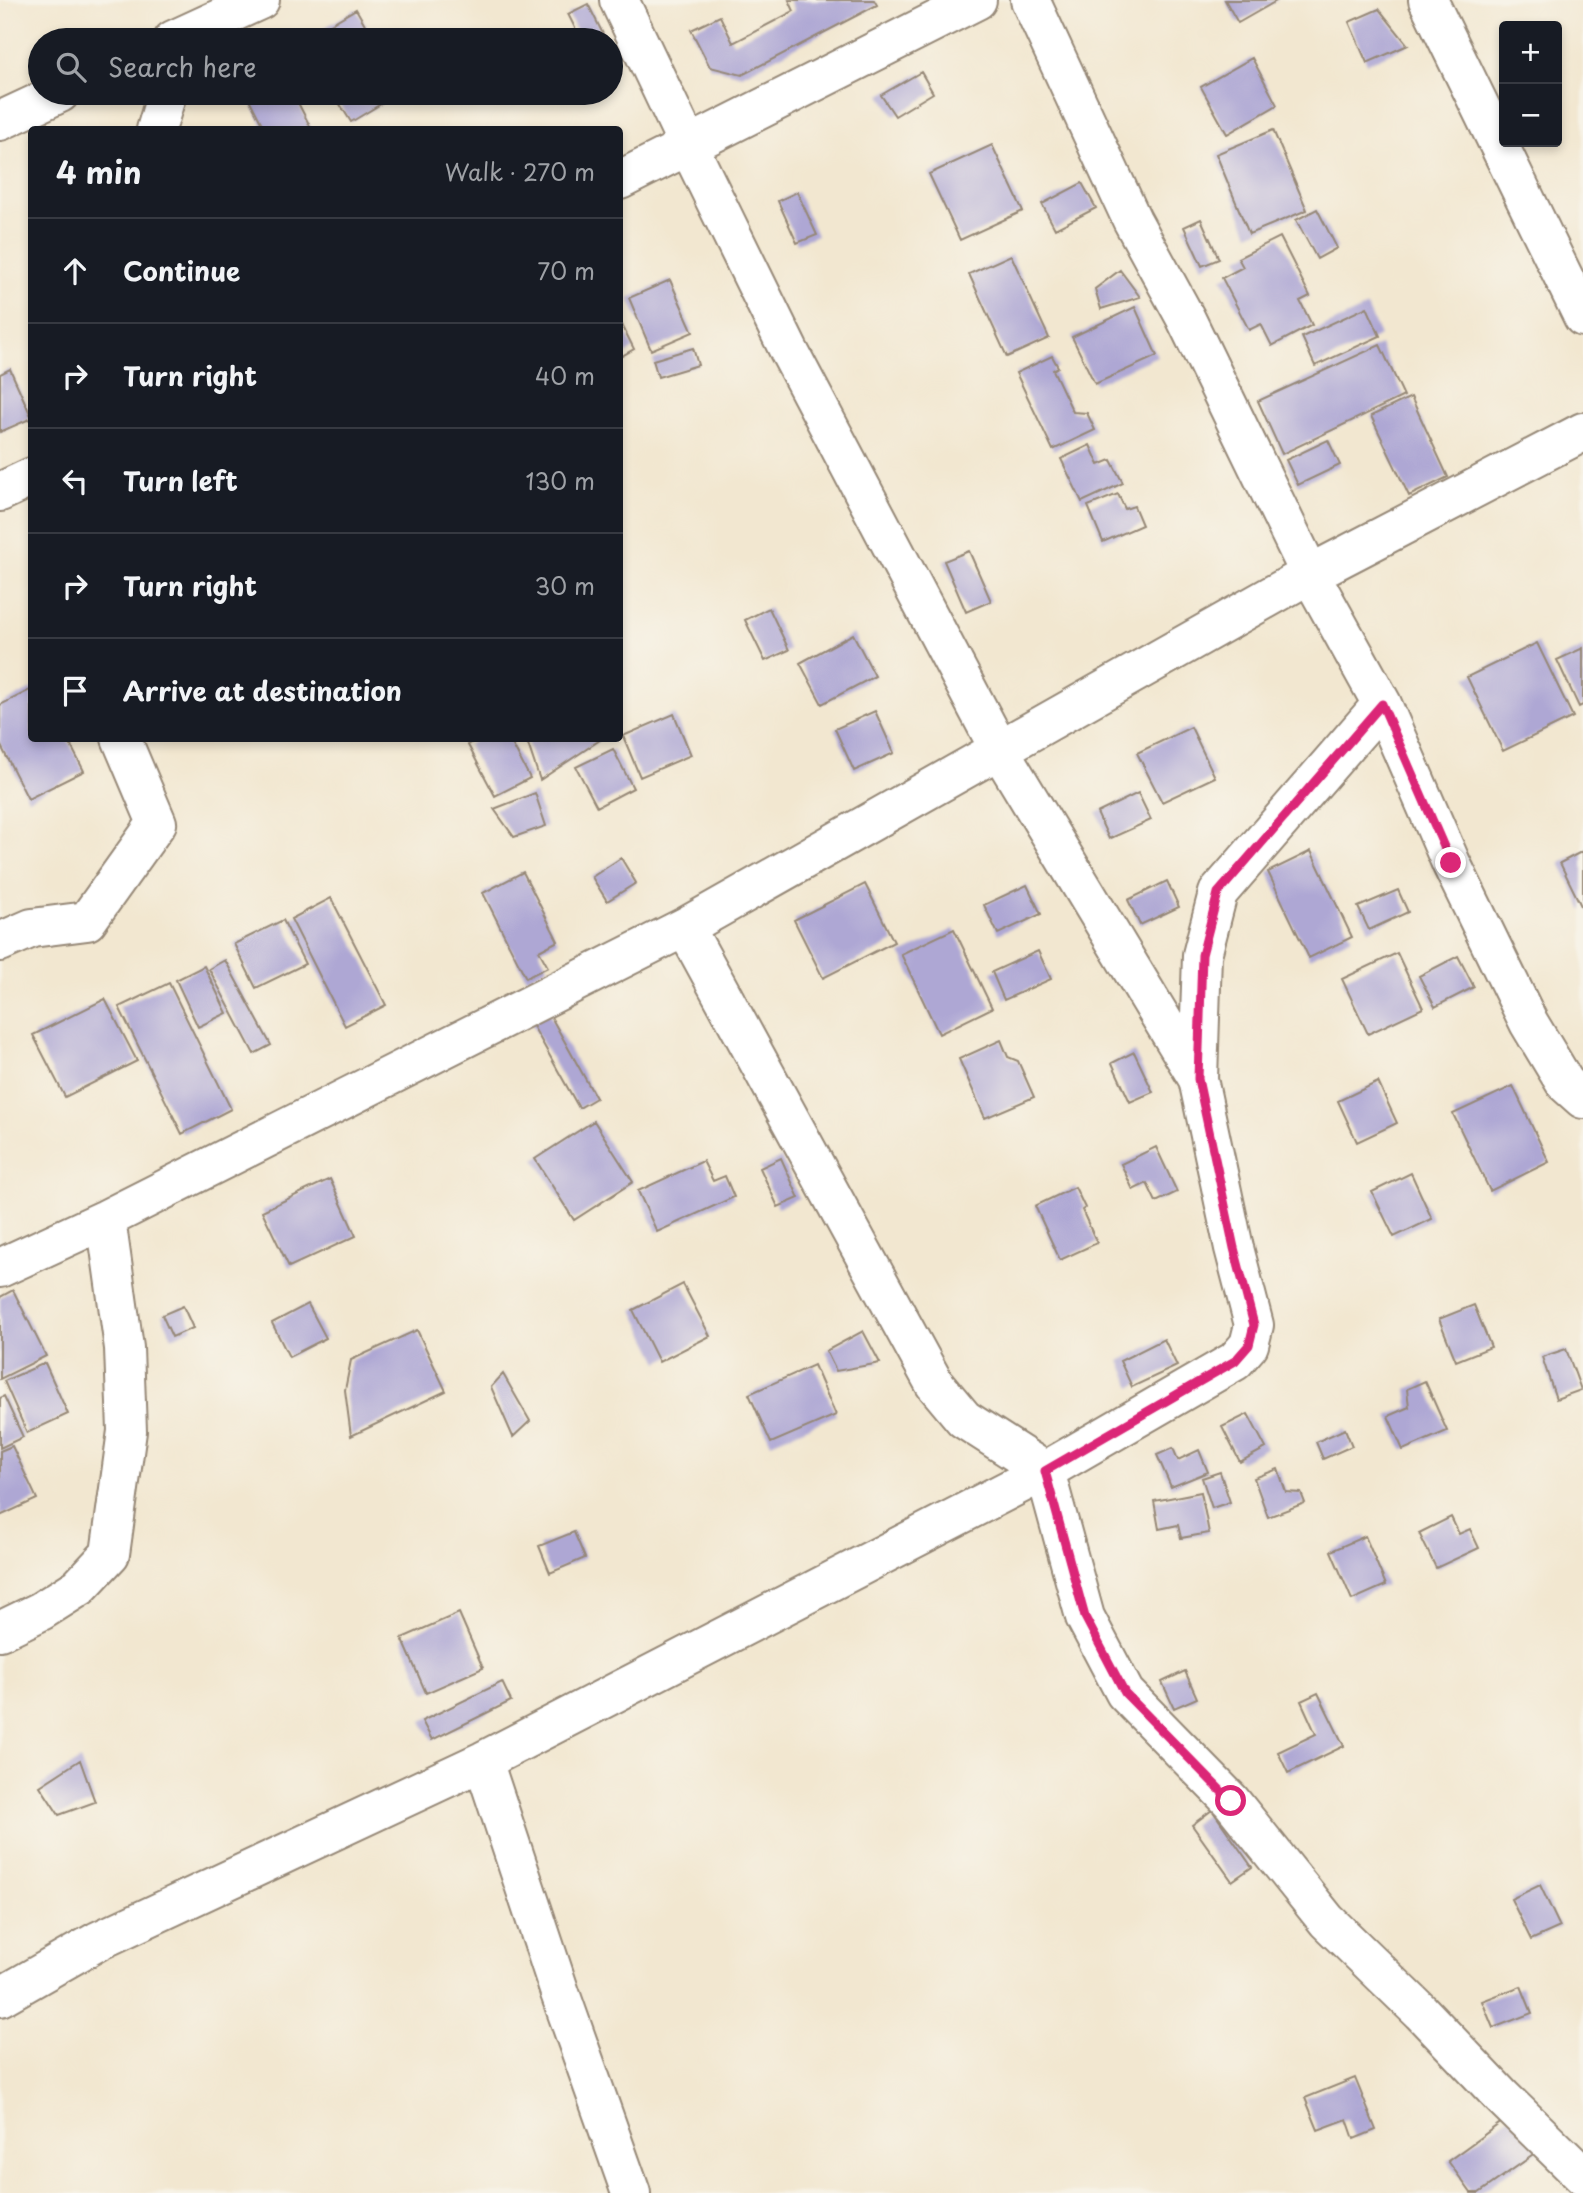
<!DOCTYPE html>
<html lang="en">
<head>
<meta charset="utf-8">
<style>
	body { margin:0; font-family:"Playpen Sans",sans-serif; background:#20242c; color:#f1f3f6 }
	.controls { position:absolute; right:21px; top:21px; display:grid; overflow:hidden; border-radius:7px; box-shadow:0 4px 10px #0003 }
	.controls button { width:63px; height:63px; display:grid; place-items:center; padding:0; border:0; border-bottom:2px solid #363941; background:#171b24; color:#f1f3f6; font:35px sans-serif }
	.stop { position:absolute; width:21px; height:21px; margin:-16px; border:5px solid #db2777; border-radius:50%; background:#fff }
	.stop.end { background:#db2777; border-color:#fff; box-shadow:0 2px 7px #0008 }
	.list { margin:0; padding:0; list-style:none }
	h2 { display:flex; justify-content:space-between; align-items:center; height:91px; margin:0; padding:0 28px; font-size:30px }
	h2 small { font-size:23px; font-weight:400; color:#9ea1a6 }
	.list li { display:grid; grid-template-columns:46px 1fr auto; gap:21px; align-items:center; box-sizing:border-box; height:105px; padding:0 28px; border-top:2px solid #363941 }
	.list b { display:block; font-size:26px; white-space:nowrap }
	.list em { font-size:23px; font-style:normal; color:#9ea1a6 }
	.icon { flex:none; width:38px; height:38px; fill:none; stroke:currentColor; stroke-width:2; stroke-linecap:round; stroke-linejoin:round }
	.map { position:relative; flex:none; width:1583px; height:2193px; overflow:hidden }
	.search { position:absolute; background:#171b24; box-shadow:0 4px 10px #0003; left:28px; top:28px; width:595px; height:77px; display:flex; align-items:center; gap:18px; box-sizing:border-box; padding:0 24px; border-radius:38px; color:#9ea1a6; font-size:26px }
	.panel { position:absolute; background:#171b24; box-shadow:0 4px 10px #0003; left:28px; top:126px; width:595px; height:616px; border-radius:7px }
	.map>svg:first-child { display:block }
	.building { fill:#aea7d4 }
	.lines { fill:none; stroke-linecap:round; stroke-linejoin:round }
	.minor-casing { stroke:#968877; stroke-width:42 }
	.minor { stroke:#fff; stroke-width:38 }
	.route { stroke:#db2777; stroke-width:9 }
</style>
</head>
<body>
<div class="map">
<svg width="1583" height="2193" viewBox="0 0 1583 2193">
	<rect width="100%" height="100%" fill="#f7f3e8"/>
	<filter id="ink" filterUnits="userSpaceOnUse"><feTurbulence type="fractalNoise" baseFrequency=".0143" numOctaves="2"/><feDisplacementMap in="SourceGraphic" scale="14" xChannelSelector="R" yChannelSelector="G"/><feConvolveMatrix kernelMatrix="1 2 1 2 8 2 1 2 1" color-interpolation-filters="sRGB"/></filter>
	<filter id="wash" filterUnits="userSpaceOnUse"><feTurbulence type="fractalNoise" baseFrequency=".00686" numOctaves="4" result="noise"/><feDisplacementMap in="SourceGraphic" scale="28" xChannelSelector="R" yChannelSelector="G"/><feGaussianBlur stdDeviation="1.57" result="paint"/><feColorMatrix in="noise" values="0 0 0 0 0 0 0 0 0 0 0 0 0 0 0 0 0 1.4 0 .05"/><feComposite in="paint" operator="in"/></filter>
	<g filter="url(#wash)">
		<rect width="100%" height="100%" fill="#f2e7d0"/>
		<g id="blocks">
			<path class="building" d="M789 0H874L877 5 742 75 710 67 691 30 720 16 733 43 794 11Z
				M1225 0H1278L1238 23Z
				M588 4 606 40H581L568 14Z
				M356 9 374 40H304Z
				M1379 9 1408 45 1367 63 1349 22Z
				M1252 58 1277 105 1227 134 1201 87Z
				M921 72 933 93 895 116 881 95Z
				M246 93H293L312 130H265Z
				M333 93H399L351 122Z
				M1273 130 1307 210 1249 234 1216 154Z
				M992 145 1023 211 960 240 929 174Z
				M1082 183 1096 208 1055 229 1042 204Z
				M797 192 817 235 797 243 778 201Z
				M1317 209 1337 248 1317 259 1296 220Z
				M1201 219 1219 259 1202 266 1184 227Z
				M1280 237 1310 296 1300 301 1312 325 1272 346 1261 324 1249 330 1222 278 1243 267 1238 258Z
				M1011 255 1049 338 1007 357 969 274Z
				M1120 270 1140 297 1101 309 1095 289Z
				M670 280 693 332 651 350 629 298Z
				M1135 307 1157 356 1095 384 1072 337Z
				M1367 307 1380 336 1315 366 1302 337Z
				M620 321 634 349 620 357Z
				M1380 345 1404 396 1282 454 1258 401Z
				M693 348 698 365 658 377 653 360Z
				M1052 356 1058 367 1053 370 1073 412 1087 413 1095 430 1053 450 1016 373Z
				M10 369 32 418 0 432V374Z
				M1411 397 1448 477 1409 496 1371 416Z
				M1328 440 1340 465 1298 485 1286 460Z
				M1090 445 1099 465 1111 460 1123 483 1082 502 1061 459Z
				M1118 494 1125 509 1134 506 1142 525 1103 542 1088 506Z
				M969 551 991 601 966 612 944 561Z
				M769 608 789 650 765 661 745 620Z
				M853 634 875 676 822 704 800 663Z
				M1537 643 1573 717 1503 751 1467 677Z
				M1583 648V705L1579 707 1557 660Z
				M32 689V738H67L84 771 28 799 0 744V705Z
				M875 711 894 753 854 771 835 729Z
				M674 714 691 755 640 777 623 736Z
				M1191 727 1215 777 1162 802 1137 753Z
				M479 738H509L530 778 495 796 468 745Z
				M526 738H599L600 740 540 780Z
				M613 749 633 788 597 807 576 767Z
				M535 793 546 826 514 837 494 809Z
				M1138 793 1151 820 1109 839 1097 813Z
				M1311 851 1352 937 1309 958 1268 872Z
				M1583 851V910L1560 863Z
				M621 858 636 883 607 901 592 877Z
				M523 872 558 941 539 951 548 967 526 978 483 893Z
				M1167 881 1179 907 1140 925 1128 900Z
				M865 884 894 942 823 978 794 920Z
				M1027 885 1041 914 998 934 984 905Z
				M1398 890 1408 912 1369 930 1358 907Z
				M331 898 386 1005 345 1026 291 919Z
				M283 920 305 964 256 988 234 944Z
				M954 929 992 1008 939 1034 901 954Z
				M1038 951 1051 979 1004 1000 992 972Z
				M1397 953 1423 1008 1368 1034 1342 979Z
				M1458 956 1474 987 1435 1007 1419 976Z
				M225 960 271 1045 254 1054 209 969Z
				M204 966 227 1013 198 1027 176 980Z
				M169 983 231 1109 182 1134 119 1007Z
				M105 999 137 1061 65 1097 33 1035Z
				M546 1008 596 1098 579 1108 528 1017Z
				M1001 1040 1008 1057 1018 1061 1034 1097 985 1118 959 1059Z
				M1134 1052 1153 1092 1130 1102 1112 1063Z
				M1378 1082 1397 1123 1357 1142 1338 1101Z
				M1513 1086 1549 1162 1490 1191 1453 1114Z
				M594 1121 633 1182 574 1220 535 1159Z
				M1156 1147 1177 1192 1156 1202 1147 1183 1133 1190 1121 1164Z
				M781 1158 799 1198 778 1207 760 1168Z
				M703 1161 713 1181 725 1176 734 1197 657 1232 638 1191Z
				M1411 1173 1432 1219 1394 1237 1372 1192Z
				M330 1179 356 1236 289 1267 262 1211Z
				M1075 1187 1085 1208 1082 1210 1097 1243 1060 1260 1035 1206Z
				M683 1284 710 1336 659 1362 633 1310Z
				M13 1290 46 1356 0 1379V1297Z
				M308 1304 326 1338 289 1357 272 1323Z
				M1474 1305 1491 1347 1456 1361 1439 1319Z
				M183 1306 193 1328 172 1337 162 1315Z
				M417 1330 446 1391 351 1436 345 1390 351 1360Z
				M863 1331 880 1363 836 1371 826 1351Z
				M1164 1339 1177 1366 1132 1387 1120 1361Z
				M1566 1349 1581 1390 1556 1399 1542 1357Z
				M45 1363 68 1414 27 1433 4 1381Z
				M814 1365 836 1415 771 1443 749 1394Z
				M503 1374 530 1421 513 1437 491 1387Z
				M1425 1381 1447 1431 1403 1450 1388 1416 1409 1407 1407 1389Z
				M4 1396 23 1437 0 1448V1398Z
				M1248 1414 1266 1448 1240 1462 1222 1427Z
				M1345 1429 1352 1446 1323 1459 1316 1442Z
				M12 1446 37 1499 0 1516V1451Z
				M1173 1448 1178 1460 1199 1450 1208 1472 1171 1487 1157 1455Z
				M1278 1469 1286 1492 1301 1493 1305 1503 1268 1517 1254 1478Z
				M1220 1472 1230 1502 1212 1508 1202 1478Z
				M1201 1492 1209 1533 1181 1538 1178 1525 1159 1529 1154 1501Z
				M1451 1517 1459 1534 1470 1529 1479 1548 1436 1568 1419 1533Z
				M574 1532 585 1558 550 1573 539 1546Z
				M1365 1536 1386 1585 1352 1600 1331 1551Z
				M459 1613 483 1668 426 1693 402 1638Z
				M1185 1671 1197 1698 1174 1708 1162 1682Z
				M502 1682 511 1701 432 1740 422 1721Z
				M1318 1693 1344 1746 1288 1773 1278 1752 1316 1734 1301 1701Z
				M80 1760 95 1802 59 1815 40 1786Z
				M1212 1810 1252 1867 1232 1881 1192 1825Z
				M1540 1885 1560 1927 1531 1940 1511 1899Z
				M1521 1986 1532 2013 1493 2028 1482 2001Z
				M1355 2078 1376 2130 1354 2139 1347 2119 1318 2130 1305 2098Z
				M1513 2114 1539 2151 1479 2193H1471L1448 2161Z"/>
		</g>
	</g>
	<g filter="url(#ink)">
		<use href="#blocks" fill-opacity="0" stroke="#968877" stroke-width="2"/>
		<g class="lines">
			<defs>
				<path id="minor" d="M619 0 688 145 789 351 1000 751 1198 1079
					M1030 0 1132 220 1185 317 1310 574 1382 704 1451 863 1529 1023 1565 1083 1583 1099
					M1428 0 1583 317
					M173 40 260 0
					M0 121 60 93
					M156 130 167 93
					M620 180 977 0
					M0 492 32 477
					M685 927 934 1383 964 1419 1045 1471 1085 1617 1125 1693 1231 1801 1327 1921 1421 2012 1502 2097 1583 2176
					M0 942 32 928 87 921 157 823 121 738
					M0 1268 106 1219 685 927 1310 574 1583 432
					M0 1631 41 1611 79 1587 110 1554 127 1431 124 1348 106 1219
					M483 1761 560 1993 631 2193
					M0 1997 98 1941 483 1761 1045 1471 1235 1361 1249 1345 1254 1325 1234 1248 1198 1079 1202 955 1218 893 1382 704"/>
			</defs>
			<use href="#minor" class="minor-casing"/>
			<use href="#minor" class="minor"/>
		</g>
	</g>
	<g class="lines" filter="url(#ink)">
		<path class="route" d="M1231 1801 1125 1693 1085 1617 1045 1471 1235 1361 1249 1345 1254 1325 1234 1248 1198 1079 1202 955 1218 893 1382 704 1451 863"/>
	</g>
</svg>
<div class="controls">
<button>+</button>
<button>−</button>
</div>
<div class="stop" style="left:1231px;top:1801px"></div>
<div class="stop end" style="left:1451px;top:863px"></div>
<div class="search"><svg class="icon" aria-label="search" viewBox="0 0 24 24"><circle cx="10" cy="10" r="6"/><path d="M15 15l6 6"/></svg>Search here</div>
<section class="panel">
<h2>4 min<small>Walk · 270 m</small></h2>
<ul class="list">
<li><svg class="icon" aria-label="ahead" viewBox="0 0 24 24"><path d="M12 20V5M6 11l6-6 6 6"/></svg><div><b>Continue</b></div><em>70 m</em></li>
<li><svg class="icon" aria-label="right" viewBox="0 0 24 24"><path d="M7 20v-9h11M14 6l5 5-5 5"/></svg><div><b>Turn right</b></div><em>40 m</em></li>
<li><svg class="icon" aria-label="left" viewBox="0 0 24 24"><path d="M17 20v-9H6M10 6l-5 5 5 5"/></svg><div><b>Turn left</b></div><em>130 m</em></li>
<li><svg class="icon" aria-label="right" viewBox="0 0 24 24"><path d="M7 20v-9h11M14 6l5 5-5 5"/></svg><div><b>Turn right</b></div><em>30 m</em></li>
<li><svg class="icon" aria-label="arrive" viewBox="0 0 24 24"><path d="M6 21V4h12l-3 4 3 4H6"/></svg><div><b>Arrive at destination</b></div></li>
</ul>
</section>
</div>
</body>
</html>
